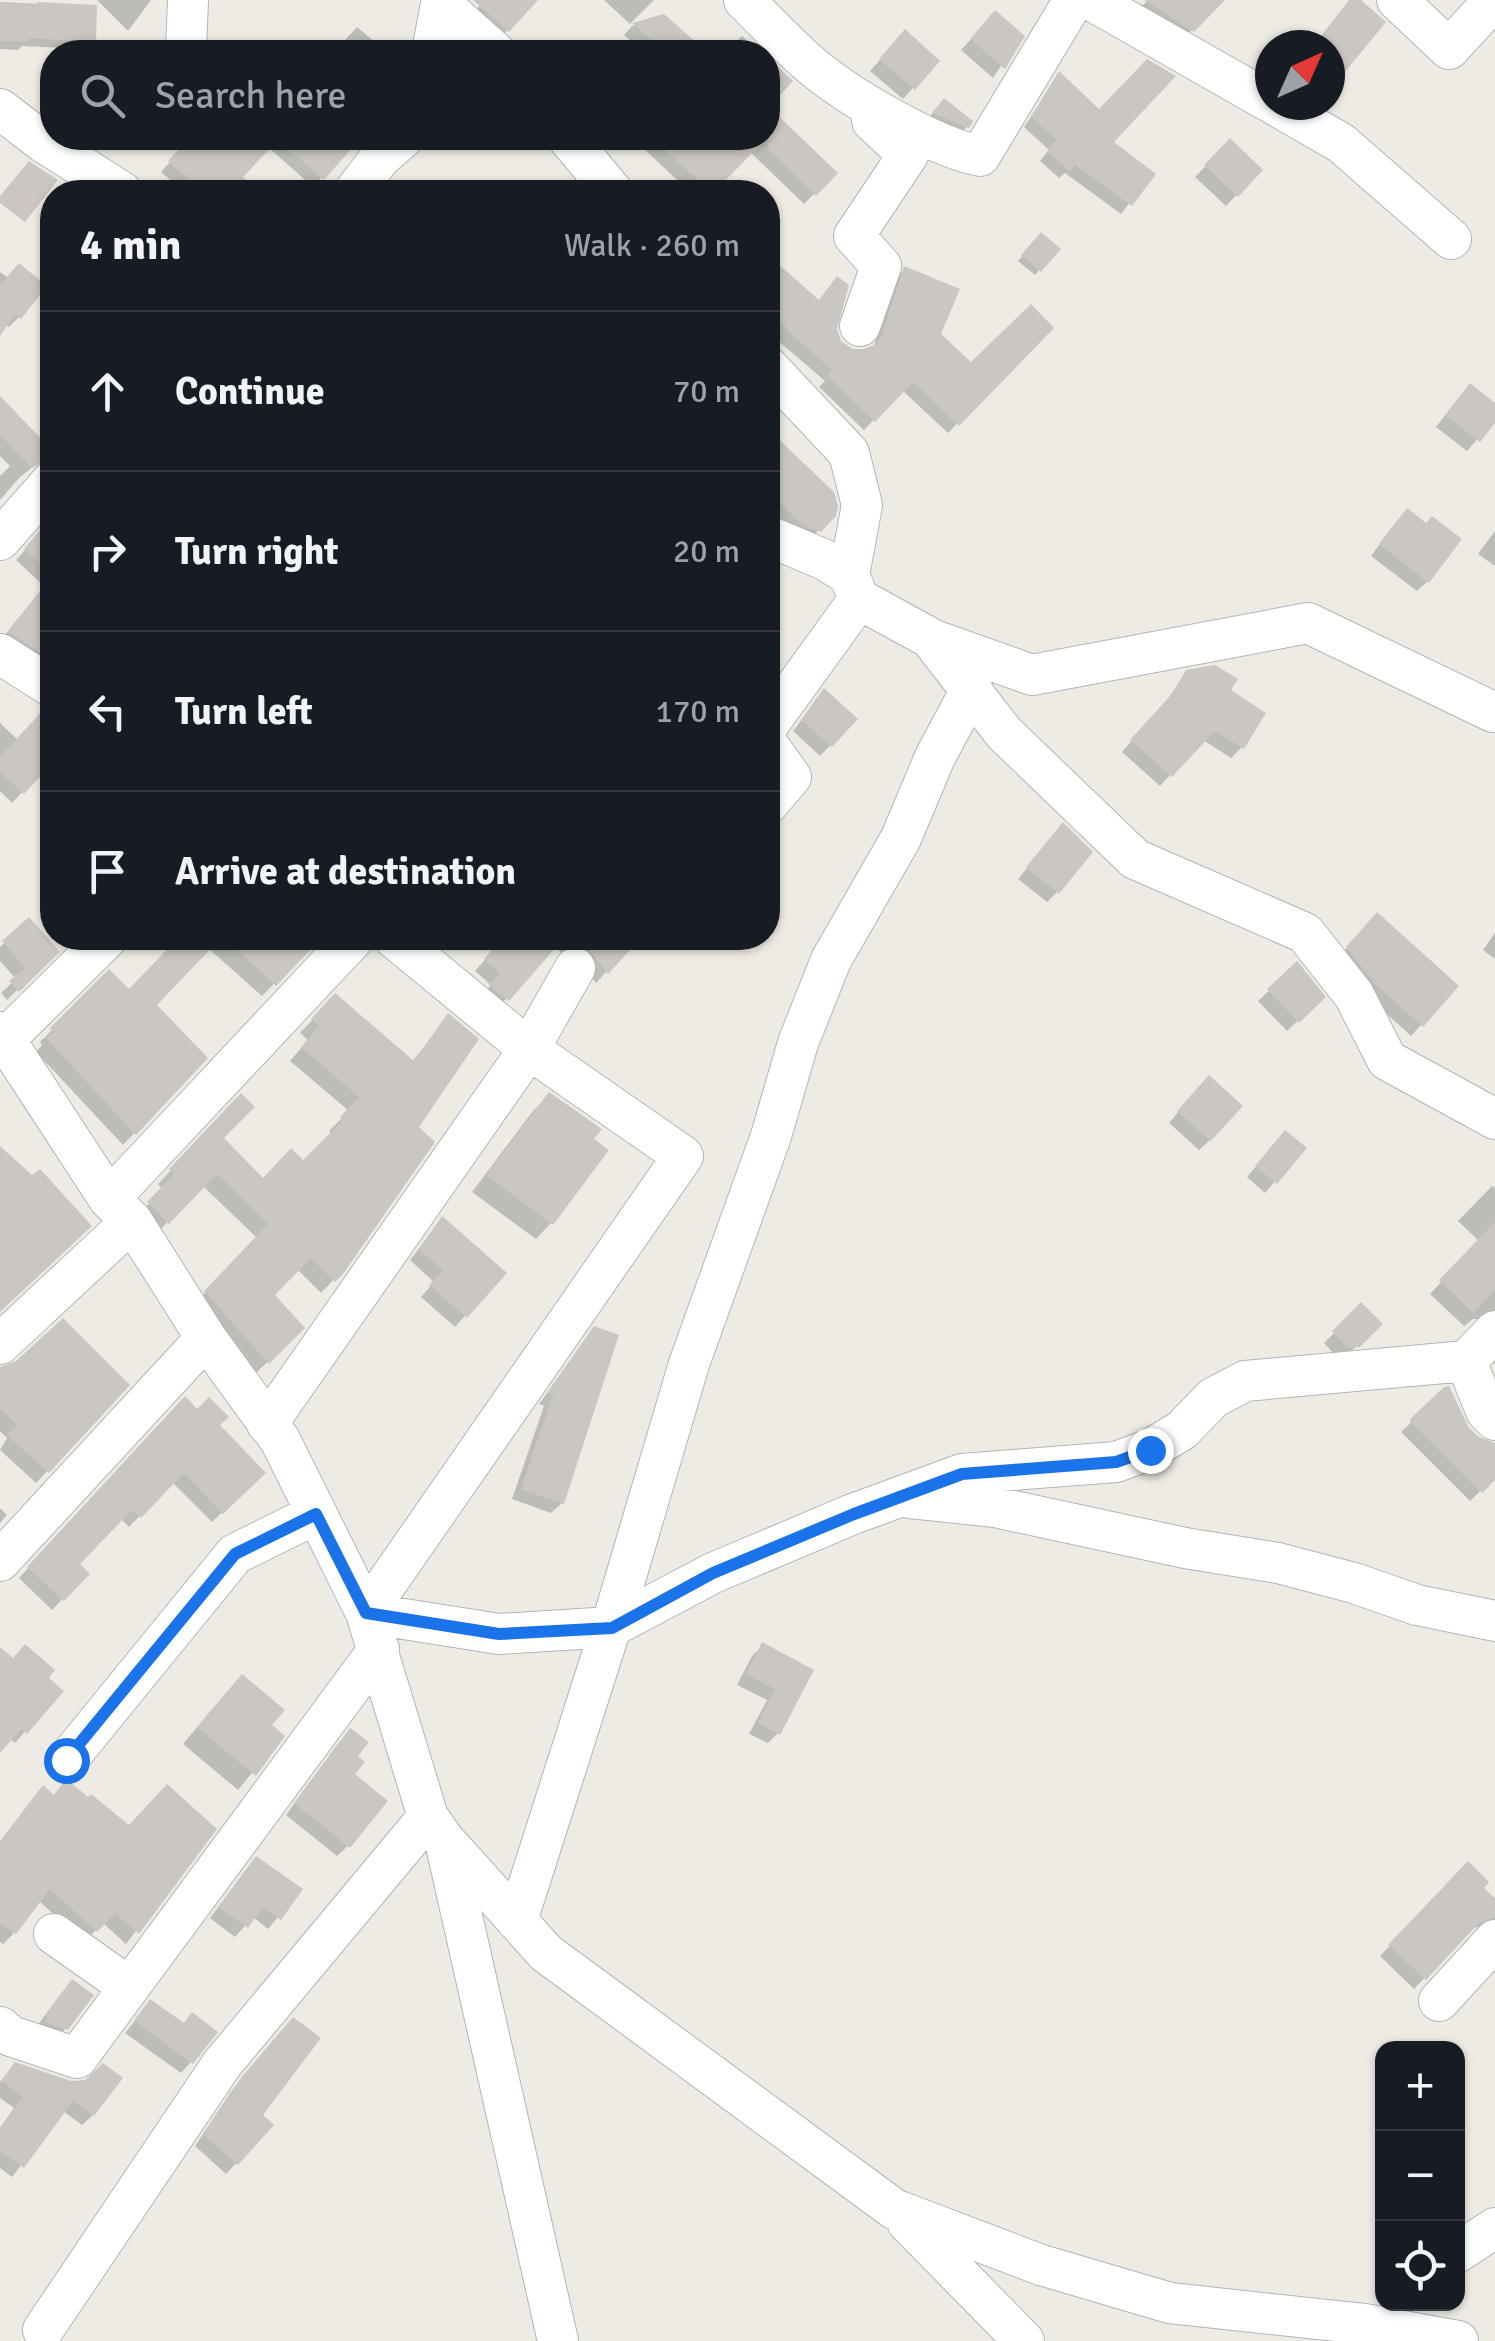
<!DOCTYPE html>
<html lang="en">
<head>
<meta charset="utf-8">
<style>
	body { margin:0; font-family:Signika,sans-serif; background:#20242c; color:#f1f3f6 }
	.controls { position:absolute; right:30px; bottom:30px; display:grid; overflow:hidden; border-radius:20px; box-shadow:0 2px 8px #0004 }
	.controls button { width:90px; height:90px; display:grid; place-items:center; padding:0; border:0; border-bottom:2px solid #363941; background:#171b24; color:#f1f3f6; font:50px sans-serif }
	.compass { position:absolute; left:1255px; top:30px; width:90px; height:90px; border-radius:50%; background:#171b24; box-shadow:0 2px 8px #0004; rotate:45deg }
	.stop { position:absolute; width:30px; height:30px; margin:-22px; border:8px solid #1a73e8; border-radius:50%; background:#fff }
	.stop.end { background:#1a73e8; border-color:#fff; box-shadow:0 2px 10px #0008 }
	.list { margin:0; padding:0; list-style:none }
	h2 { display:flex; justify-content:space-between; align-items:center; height:130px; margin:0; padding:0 40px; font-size:42px }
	h2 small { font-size:32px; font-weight:400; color:#9ea1a6 }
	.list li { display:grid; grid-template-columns:65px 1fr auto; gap:30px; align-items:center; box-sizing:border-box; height:160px; padding:0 40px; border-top:2px solid #363941 }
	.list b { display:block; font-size:38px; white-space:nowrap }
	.list em { font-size:32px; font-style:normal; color:#9ea1a6 }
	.icon { flex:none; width:55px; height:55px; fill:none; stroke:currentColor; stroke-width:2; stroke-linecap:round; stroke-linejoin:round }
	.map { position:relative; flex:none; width:1495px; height:2341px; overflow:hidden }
	.search { position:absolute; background:#171b24; box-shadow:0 2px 8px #0004; left:40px; top:40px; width:740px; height:110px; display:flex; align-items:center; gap:25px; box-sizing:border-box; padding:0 35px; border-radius:40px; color:#9ea1a6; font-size:38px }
	.panel { position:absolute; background:#171b24; box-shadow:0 2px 8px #0004; left:40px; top:180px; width:740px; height:770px; border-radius:40px }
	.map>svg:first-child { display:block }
	.shadow { fill:#0003 }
	.building { fill:#cac6c1 }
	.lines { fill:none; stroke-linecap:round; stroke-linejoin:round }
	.minor-casing { stroke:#b1b5b9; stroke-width:42 }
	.minor { stroke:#fff; stroke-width:40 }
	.route { stroke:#1a73e8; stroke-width:12 }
</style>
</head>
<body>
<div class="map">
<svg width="1495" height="2341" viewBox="0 0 1495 2341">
	<rect width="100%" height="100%" fill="#eeebe4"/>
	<path class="shadow" d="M97 0H151L128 31Z
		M485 0H534L498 40 470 16Z
		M604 0H654L630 24Z
		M1148 0H1204L1213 9 1182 40 1136 12Z
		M0 2 95 7 93 41 85 49 22 46 18 50 0 49Z
		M663 17 703 52H643L624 35 632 26Z
		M985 24 1021 36 993 78 961 50Z
		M357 27 380 46 374 52H334Z
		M742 36 760 52H726Z
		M895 43 937 61 903 99 870 71Z
		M1059 75 1111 143 1152 174 1121 214 1065 173 1059 178 1040 161 1049 150 1024 127Z
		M768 109 834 173 804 204 750 152 711 192H690L643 148 652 138H768Z
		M934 111 967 127 956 137 924 124Z
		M191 138H357L313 187 268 147 240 177 257 192H185L161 172Z
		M1230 141 1260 170 1226 206 1195 177Z
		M1041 236 1057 249 1035 275 1018 261Z
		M768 259 818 302 841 344 852 351 864 352 874 346 895 279 905 269 938 334 971 366 1050 328 948 433 902 390 864 430 819 387 825 381 768 332Z
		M0 272 7 277 19 317 9 327 5 324 0 331Z
		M1460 396 1495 406V419L1467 451 1436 427Z
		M9 409 51 452 19 478 0 500V476L10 466 0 456V417Z
		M768 435 832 493 834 515 808 541 792 535 768 513Z
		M1397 521 1426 526 1428 581 1417 591 1371 556Z
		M49 524 52 527V676L0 641 45 587 16 560Z
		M1495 531V566L1478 554Z
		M1187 673 1227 691 1242 747 1231 758 1203 740 1160 786 1122 752 1161 708Z
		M824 692 855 719 820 756 793 731Z
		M45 711H52V760L12 803 0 791V723L18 740Z
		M1053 836 1057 892 1047 902 1018 879Z
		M29 921 56 952 7 1000 1 993 16 979 0 961V947Z
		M1367 925 1455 987 1411 1036 1366 995 1337 959Z
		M1495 933V959L1483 950Z
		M181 938H318L262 996 208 948 153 1005 205 1058 123 1145 36 1052 42 1045 40 1042 109 973 128 993Z
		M504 938H617L615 940 626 950 596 983 577 958 563 954 554 946 496 1010 481 997 491 985 475 971Z
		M1297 965 1322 997 1287 1031 1258 1001Z
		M335 996 412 1062 448 1016 416 1127 341 1272 321 1293 297 1269 272 1295 302 1328 254 1375 193 1305 257 1238 203 1186 155 1235 136 1217 163 1189 158 1184 241 1096 220 1138 262 1181 303 1164 332 1134 329 1131 349 1111 290 1061 308 1040 300 1033Z
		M1198 1089 1210 1140 1199 1150 1169 1123Z
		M549 1095 591 1139 551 1223 536 1239 472 1192 533 1111Z
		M1275 1144 1303 1149 1265 1193 1247 1177Z
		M1492 1186 1495 1188V1324L1487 1319H1473L1464 1326 1430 1294 1479 1241 1458 1221Z
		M442 1219 503 1273 455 1327 421 1297 434 1282 410 1260Z
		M1361 1306 1379 1324 1346 1356 1337 1357 1324 1343Z
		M594 1329 562 1503 551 1513 512 1499 544 1406 539 1404Z
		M0 1369 127 1385 36 1483 0 1450 7 1438 0 1431Z
		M1446 1389 1467 1429 1487 1445H1495V1477L1470 1501 1401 1432Z
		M175 1410 217 1426 262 1473 212 1522 172 1482 129 1527 120 1518 76 1565 86 1574 52 1610 19 1578Z
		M0 1508 7 1515 0 1523Z
		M762 1646 811 1671 778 1733 768 1743 749 1734 767 1700 737 1685 752 1656Z
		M0 1652 46 1678 61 1691 15 1743 9 1738 0 1748Z
		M226 1693 282 1736 238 1790 183 1744Z
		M340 1741 355 1757 348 1846 337 1856 286 1815Z
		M43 1788 53 1797 128 1828 213 1829 126 1944 103 1923 84 1942 38 1900 14 1933 3 1944 0 1942V1842Z
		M256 1859 300 1890 268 1929 253 1917 235 1937 210 1918Z
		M1468 1865 1480 1888 1495 1902V1930L1476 1927 1467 1932 1414 1989 1380 1956Z
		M62 1993 66 2028 56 2039 36 2027Z
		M151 2002 191 2062 181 2073 125 2033Z
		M282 2030 260 2116 271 2125 226 2174 195 2146 231 2092Z
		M5 2076 70 2083 93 2115 82 2125 63 2111 12 2177 0 2168V2128L14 2108 0 2098V2082Z"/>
	<path class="building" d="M473 0H538L509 32Z
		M1144 0H1225L1194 32Z
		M1349 0H1361L1386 22 1330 90V45H1314Z
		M37 2 97 5 96 42 29 38V42L0 41V3L37 5Z
		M995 10 1025 36 1005 69 970 39Z
		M664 14 707 52H665L632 23Z
		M905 29 940 61 915 90 879 59Z
		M768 57 793 81 769 107 838 173 816 196 768 149Z
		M1147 59 1176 76 1114 142 1156 174 1132 206 1075 165 1070 171 1047 151 1057 140 1031 117 1059 71 1099 109Z
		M944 98 973 121 969 128 932 113Z
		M189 138H338L351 149 324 180 278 140 243 177 261 192H203L168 161Z
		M653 138H767L714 192H710Z
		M1230 138 1263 170 1238 197 1204 165Z
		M29 161 58 180 25 222 0 203V196Z
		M1041 232 1061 249 1041 272 1021 255Z
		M768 255 819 300 837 276 849 285 837 329 841 341 853 349H863L875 345 882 335 904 266 960 289 941 334 971 362 1031 304 1054 328 959 426 913 382 875 422 827 376 832 370 768 313Z
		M19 263 47 286 21 319 15 314 0 336V285Z
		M1470 383 1495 403V423L1480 442 1445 415Z
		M0 396 52 450 49 458 32 468 0 435Z
		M768 429 834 492 838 506 836 516 821 532 803 525 768 492Z
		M1407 508 1426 523 1432 516 1462 539 1429 583 1379 544Z
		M52 516V574L24 549Z
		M52 576V659L7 632Z
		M1215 665 1238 679 1231 690 1266 713 1244 749 1215 731 1172 777 1130 740 1171 695 1186 670Z
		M824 688 858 719 832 747 801 720Z
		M44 709 52 711V764L24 794 0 772V757Z
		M1063 822 1093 852 1059 894 1026 867Z
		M1377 912 1459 986 1423 1027 1376 985 1346 947Z
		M29 917 60 952 19 992 9 981 25 968 2 941Z
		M178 938H221L157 1005 208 1058 136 1135 46 1038 53 1032 50 1028 109 969 129 989Z
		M225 938H305L314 946 276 986Z
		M502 938H564L509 1001 489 985 500 973 484 959Z
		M566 938H616L630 950 608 974 588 948 574 944Z
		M1297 961 1326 997 1299 1023 1267 989Z
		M335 993 414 1061 448 1013 479 1039 419 1127 435 1142 343 1274 335 1282 311 1258 275 1295 305 1328 269 1364 204 1291 268 1224 217 1174 169 1224 147 1202 174 1174 169 1169 241 1093 255 1107 224 1138 263 1178 291 1148 303 1160 343 1120 340 1117 359 1097 301 1047 319 1026 311 1019Z
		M1209 1075 1243 1106 1211 1141 1177 1111Z
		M549 1092 602 1129 594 1139 609 1150 553 1225 486 1175Z
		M1285 1130 1307 1148 1277 1184 1255 1166Z
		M0 1146 32 1175 40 1169 92 1226 0 1312Z
		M442 1216 507 1273 467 1318 429 1285 443 1270 419 1249Z
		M1495 1222V1290L1473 1313 1439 1280Z
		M1361 1302 1383 1324 1360 1347 1348 1348 1332 1331Z
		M63 1318 130 1385 49 1473 7 1435 17 1425 0 1409V1367L16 1361Z
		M594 1326 619 1335 564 1504 521 1489 553 1395 547 1393Z
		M1449 1386 1469 1428 1479 1437 1495 1443V1480L1482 1493 1409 1420 1444 1387Z
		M185 1396 197 1409 209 1397 229 1417 220 1425 266 1473 223 1514 184 1473 141 1518 132 1510 80 1564 90 1574 64 1601 27 1567Z
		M762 1642 814 1670 780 1735 758 1723 775 1689 746 1674Z
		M25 1644 55 1670 49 1678 64 1691 27 1734 21 1729 0 1753V1647L13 1658Z
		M242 1674 285 1710 272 1725 285 1736 256 1776 197 1727Z
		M350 1728 369 1742 358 1756 365 1762 355 1774 388 1801 350 1848 294 1803Z
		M63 1783H71L88 1797 91 1794 129 1825 167 1784 217 1829 139 1934 115 1913 97 1932 50 1889 16 1934 0 1923V1841L43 1785 54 1795Z
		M256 1856 303 1889 281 1920 263 1907 248 1928 218 1907Z
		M1468 1861 1489 1882 1484 1888 1495 1898V1917L1478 1924 1426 1980 1388 1945Z
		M72 1979 94 1995 68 2030 45 2022 48 2018 45 2015Z
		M150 1999 184 2023 192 2012 218 2032 193 2064 134 2021Z
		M293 2017 321 2038 263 2115 274 2125 238 2165 203 2134 241 2078Z
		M15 2062 71 2081 85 2080 103 2063 123 2078 94 2116 73 2101 24 2168 0 2151V2129L23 2097 1 2081Z"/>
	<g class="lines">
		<defs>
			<path id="minor" d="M442 0 441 4 495 52
				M744 0C764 20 784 41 805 60 843 94 931 146 980 156L1074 0
				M1091 0 1270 102
				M1397 0 1449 49 1493 1
				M186 49 188 0
				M432 52 441 4
				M1275 105 1341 143 1451 239
				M0 109 43 142 122 192
				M568 138 613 192
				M354 192 380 158 403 138
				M860 326 881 266 854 236 908 155 872 121
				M768 367 849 453 862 505 849 575
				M768 536 825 560 849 575 859 599 930 638 1004 733 1135 859 1305 933 1354 995 1387 1060 1495 1119
				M0 540 52 481
				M934 640 1032 675 1308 623 1493 712
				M0 654 52 687
				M768 725 859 599
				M768 745 791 777 768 804
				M575 968 529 1049 683 1156 366 1613 499 1634 611 1627 713 1573 853 1514 962 1474 1116 1462 1151 1449 1182 1430 1213 1398 1245 1381 1466 1361 1495 1331
				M0 1032 109 1199 132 1221 206 1338 280 1440 366 1613 428 1817 445 1841 558 2341
				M0 1044 107 938
				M109 1199 354 938
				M0 1344 132 1221
				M1466 1361 1486 1411 1495 1420
				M267 1424 529 1049 394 938
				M910 1498 995 1507 1185 1548 1278 1563 1354 1583 1417 1605 1495 1621
				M0 1561 206 1338
				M67 1760 235 1554 316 1514
				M448 1844 546 1953 894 2209 1041 2265 1170 2303 1364 2324 1458 2341
				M517 1921 611 1627 689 1364 771 1136 798 1043 831 960 901 838 935 757 972 688
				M54 1934 129 1987
				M1439 2001 1495 1940
				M0 2027 11 2036 77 2058 379 1649
				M907 2222 1024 2341
				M1458 2252 1495 2228
				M43 2330 222 2064 428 1817"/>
		</defs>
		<use href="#minor" class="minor-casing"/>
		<use href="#minor" class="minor"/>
	</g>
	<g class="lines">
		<path class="route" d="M66 1760 235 1554 316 1514 366 1613 499 1634 612 1628 713 1573 854 1514 962 1474 1116 1462 1150 1450"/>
	</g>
</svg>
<div class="controls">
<button>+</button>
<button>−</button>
<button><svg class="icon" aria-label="locate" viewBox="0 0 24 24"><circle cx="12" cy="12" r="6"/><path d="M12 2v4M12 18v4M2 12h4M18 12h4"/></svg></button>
</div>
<svg class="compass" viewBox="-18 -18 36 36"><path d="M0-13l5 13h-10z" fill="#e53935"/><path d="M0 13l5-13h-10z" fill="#9ea1a6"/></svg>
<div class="stop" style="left:66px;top:1760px"></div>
<div class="stop end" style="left:1150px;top:1450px"></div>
<div class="search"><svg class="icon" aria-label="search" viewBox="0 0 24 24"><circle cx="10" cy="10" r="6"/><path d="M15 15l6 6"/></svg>Search here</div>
<section class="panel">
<h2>4 min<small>Walk · 260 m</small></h2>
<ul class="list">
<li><svg class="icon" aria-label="ahead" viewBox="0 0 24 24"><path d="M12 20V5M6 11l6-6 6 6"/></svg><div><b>Continue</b></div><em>70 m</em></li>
<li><svg class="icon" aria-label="right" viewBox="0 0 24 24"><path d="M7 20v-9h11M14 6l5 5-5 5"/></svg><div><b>Turn right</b></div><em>20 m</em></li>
<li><svg class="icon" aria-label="left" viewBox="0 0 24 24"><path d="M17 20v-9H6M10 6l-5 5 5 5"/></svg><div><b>Turn left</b></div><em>170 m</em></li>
<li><svg class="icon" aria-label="arrive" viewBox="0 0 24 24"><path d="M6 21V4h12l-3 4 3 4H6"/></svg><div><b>Arrive at destination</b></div></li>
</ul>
</section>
</div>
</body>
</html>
